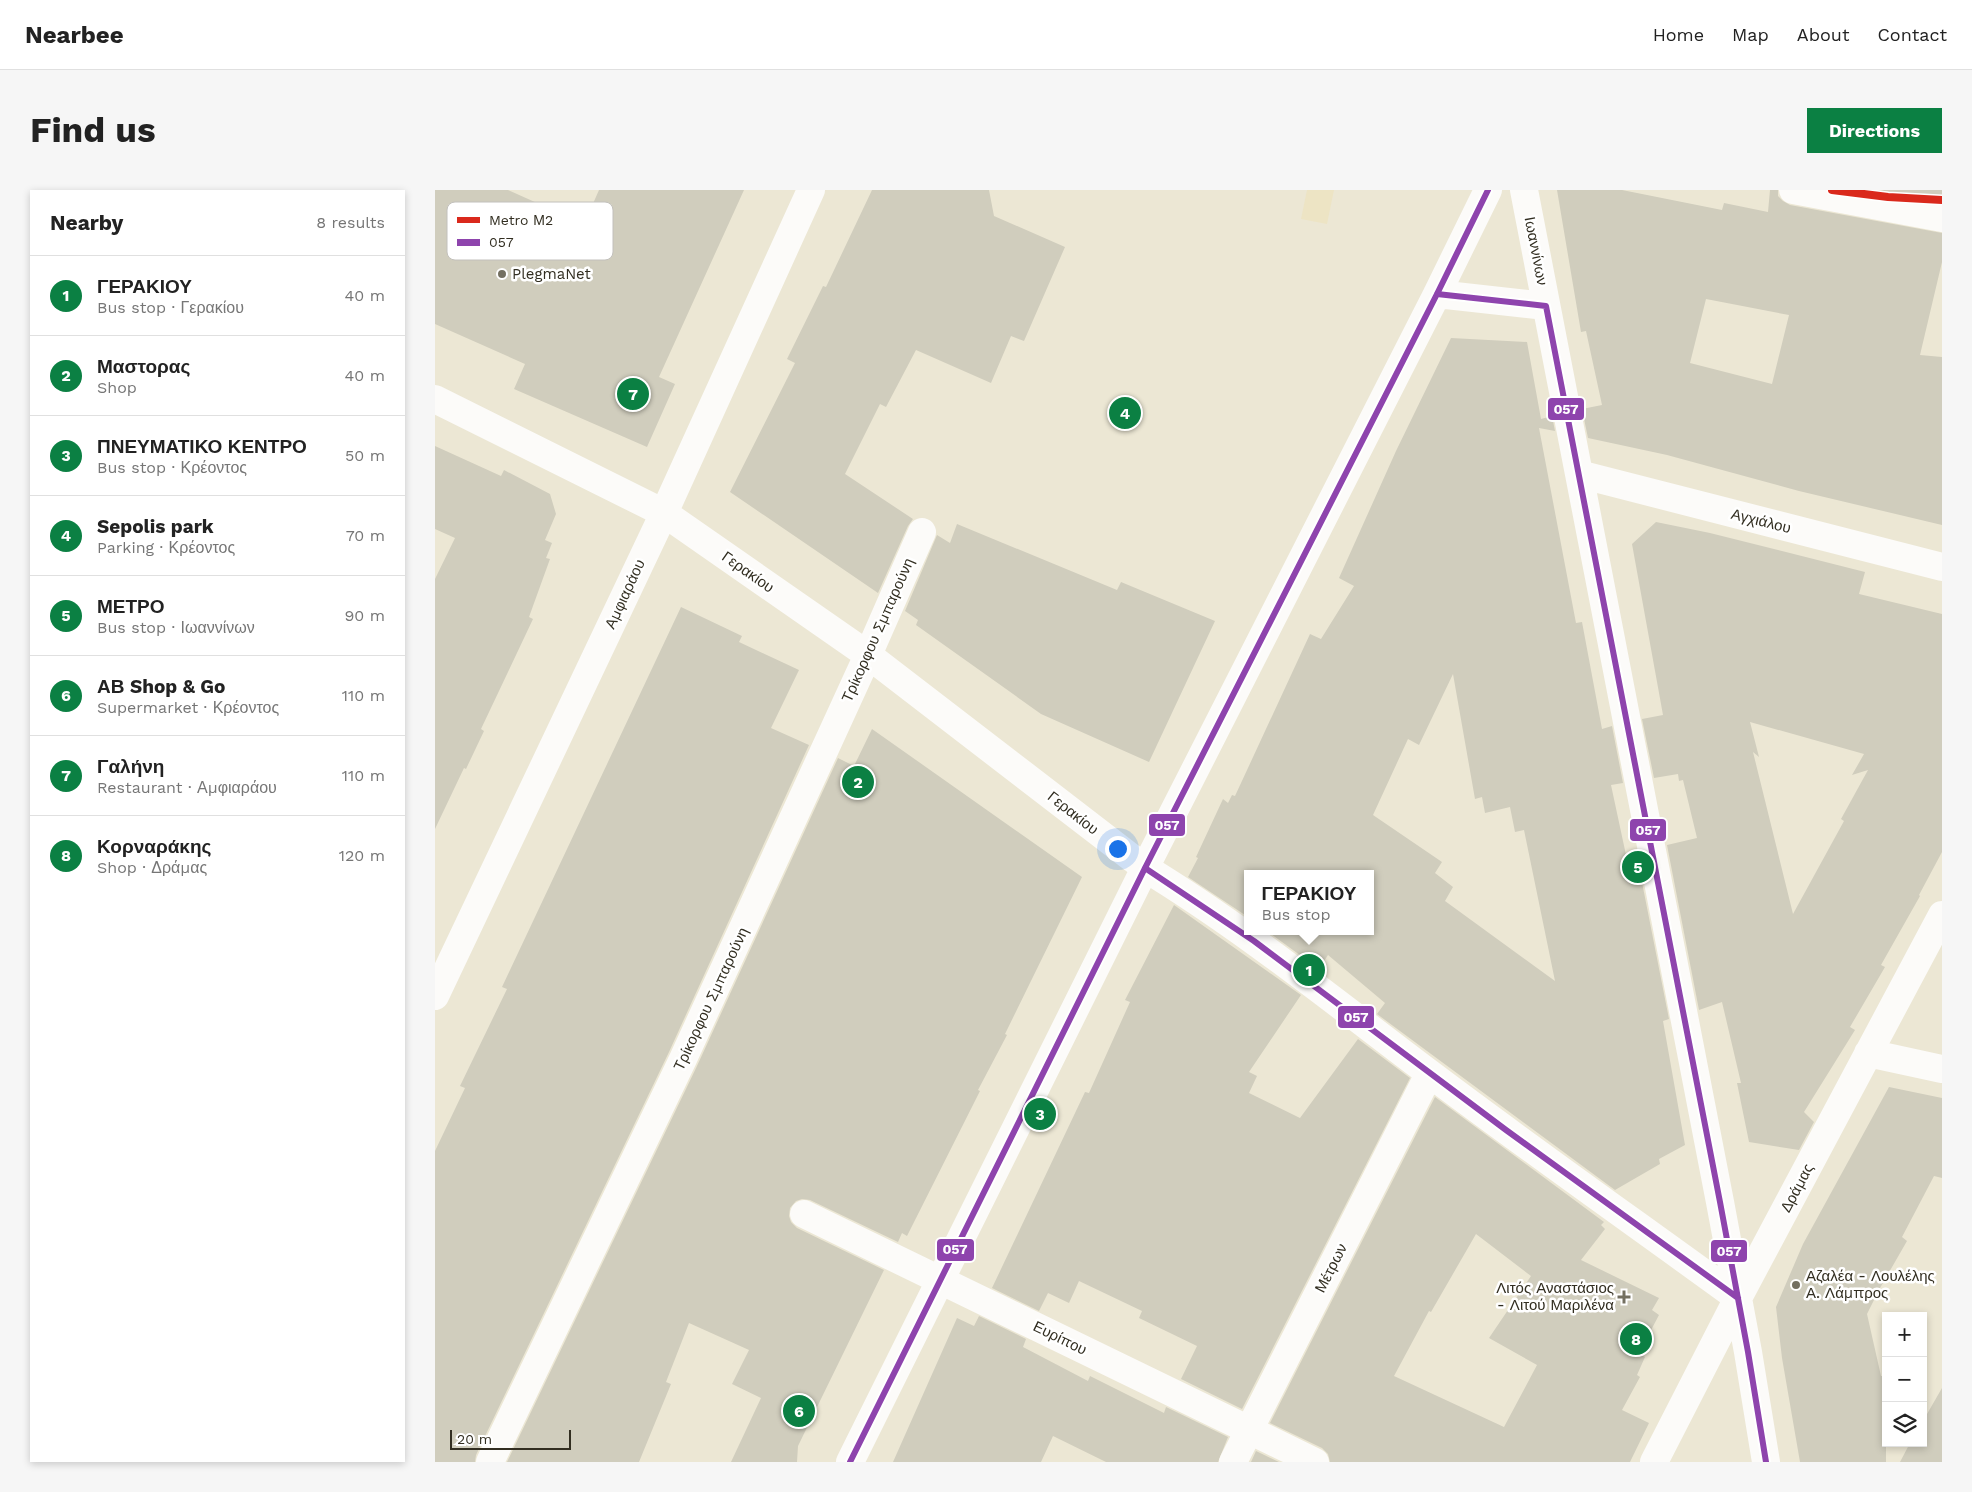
<!DOCTYPE html>
<html lang="en">
<head>
<meta charset="utf-8">
<style>
	body { margin:0; font-family:"Work Sans",sans-serif; background:#f6f6f6; color:#222 }
	.controls { position:absolute; right:15px; bottom:15px; display:grid; overflow:hidden; border-radius:0px; box-shadow:0 2px 8px #0003 }
	.controls button { width:45px; height:45px; display:grid; place-items:center; padding:0; border:0; border-bottom:1px solid #e0e0e0; background:#fff; color:#222; font:25px sans-serif }
	.scale { position:absolute; left:15px; bottom:12px; width:121px; box-sizing:border-box; padding-left:5px; border:2px solid #322e21; border-top:0; font-size:14px; line-height:18px; white-space:nowrap; color:#322e21; -webkit-text-stroke:4px #fff; paint-order:stroke }
	.you { position:absolute; left:682px; top:658px; width:18px; height:18px; margin:-12px; border:4px solid #fff; border-radius:50%; background:#1a73e8; box-shadow:0 0 0 8px #1a73e833 }
	.badge { display:grid; place-items:center; width:32px; height:32px; border-radius:50%; background:#0b8043; color:#fff; font-size:16px; font-weight:700 }
	.pin { position:absolute; translate:-50% -50%; border:2px solid #fff; box-shadow:0 1px 5px #0006 }
	.popup { position:absolute; left:809px; top:680px; width:130px; height:65px; box-sizing:border-box; display:grid; place-content:center; border-radius:0px; background:#fff; filter:drop-shadow(0 1px 4px #0005); font-size:16px; white-space:nowrap; color:#767676 }
	.popup b { font-size:19px; color:#222 }
	.popup::after { content:''; position:absolute; left:50%; top:100%; margin-left:-10px; border:10px solid transparent; border-top-color:#fff }
	.list { margin:0; padding:0; list-style:none }
	h2 { display:flex; justify-content:space-between; align-items:center; height:65px; margin:0; padding:0 20px; font-size:21px }
	h2 small { font-size:16px; font-weight:400; color:#767676 }
	.list li { display:grid; grid-template-columns:32px 1fr auto; gap:15px; align-items:center; box-sizing:border-box; height:80px; padding:0 20px; border-top:1px solid #e0e0e0 }
	.list b { display:block; font-size:19px; white-space:nowrap }
	.list p { margin:0; font-size:16px; white-space:nowrap; color:#767676 }
	.list em { font-size:16px; font-style:normal; color:#767676 }
	.icon { flex:none; width:28px; height:28px; fill:none; stroke:currentColor; stroke-width:2; stroke-linecap:round; stroke-linejoin:round }
	.map { position:relative; flex:none; width:1507px; height:1272px; overflow:hidden; border-radius:0px }
	header { display:flex; align-items:center; gap:30px; box-sizing:border-box; height:70px; padding:0 25px; background:#fff; border-bottom:1px solid #e0e0e0 }
	header strong { font-size:24px }
	nav { display:flex; gap:28px; margin-inline-start:auto; font-size:18px }
	.intro { display:flex; align-items:center; justify-content:space-between; box-sizing:border-box; height:120px; padding:0 30px }
	h1 { margin:0; font-size:35px }
	.button { padding:12px 22px; border-radius:0px; background:#0b8043; color:#fff; font-size:18px; font-weight:700 }
	main { display:flex; gap:30px; padding:0 30px }
	aside { flex:1; background:#fff; border-radius:0px; box-shadow:0 2px 8px #0003 }
	.map>svg:first-child { display:block }
	.built { fill:#ede4c4 }
	.building { fill:#d0cdbd; fill-rule:evenodd }
	.lines { fill:none; stroke-linecap:round; stroke-linejoin:round }
	.minor { stroke:#fcfbf9; stroke-width:28 }
	.bus-1-casing { stroke:#fff; stroke-width:10 }
	.bus-1 { stroke:#8e44ad; stroke-width:6 }
	.metro-1-casing { stroke:#fff; stroke-width:11 }
	.metro-1 { stroke:#da291c; stroke-width:8 }
	.poi-dot { fill:#736f60; stroke:#fff; stroke-width:2 }
	.labels { text-anchor:middle; dominant-baseline:central; stroke-width:5; stroke-linejoin:round; paint-order:stroke }
	.street-label { font-size:15px; fill:#322e21; stroke:#fff }
	.poi-label { font-size:15px; fill:#322e21; stroke:#fff; text-anchor:start }
	.key { fill:#fff; stroke:#c2c0bc; stroke-width:1 }
	.key-label { font-size:14px; fill:#322e21 }
	.line-badge { stroke:#fff; stroke-width:2 }
	.badge-label { font-size:14px; text-anchor:middle; font-weight:bold; fill:#fff }
</style>
</head>
<body>
<header>
<strong>Nearbee</strong>
<nav><a>Home</a><a>Map</a><a>About</a><a>Contact</a></nav>
</header>
<div class="intro"><h1>Find us</h1><a class="button">Directions</a></div>
<main>
<aside>
<h2>Nearby<small>8 results</small></h2>
<ul class="list">
<li><span class="badge">1</span><div><b>ΓΕΡΑΚΙΟΥ</b><p>Bus stop · Γερακίου</p></div><em>40 m</em></li>
<li><span class="badge">2</span><div><b>Μαστορας</b><p>Shop</p></div><em>40 m</em></li>
<li><span class="badge">3</span><div><b>ΠΝΕΥΜΑΤΙΚΟ ΚΕΝΤΡΟ</b><p>Bus stop · Κρέοντος</p></div><em>50 m</em></li>
<li><span class="badge">4</span><div><b>Sepolis park</b><p>Parking · Κρέοντος</p></div><em>70 m</em></li>
<li><span class="badge">5</span><div><b>ΜΕΤΡΟ</b><p>Bus stop · Ιωαννίνων</p></div><em>90 m</em></li>
<li><span class="badge">6</span><div><b>ΑΒ Shop &amp; Go</b><p>Supermarket · Κρέοντος</p></div><em>110 m</em></li>
<li><span class="badge">7</span><div><b>Γαλήνη</b><p>Restaurant · Αμφιαράου</p></div><em>110 m</em></li>
<li><span class="badge">8</span><div><b>Κορναράκης</b><p>Shop · Δράμας</p></div><em>120 m</em></li>
</ul>
</aside>
<div class="map">
<svg width="1507" height="1272" viewBox="0 0 1507 1272">
	<rect width="100%" height="100%" fill="#ece7d4"/>
	<path class="built" d="M872 0H899L892 34 866 29Z"/>
	<path class="building" d="M0 0H73L149 34 164 0H309L224 187 240 194 212 257 79 199 90 174 0 134Z
		M437 0H554L559 26 630 57 589 151 576 146 556 193 481 160 451 217 445 214 410 284 478 329 473 336 443 403 295 302 360 173 352 169 388 96 391 97Z
		M1122 0H1187L1287 20 1289 13 1333 22 1335 0H1343V6L1348 11 1355 15 1507 43V72L1485 165 1507 167V335L1364 301 1232 265 1153 248 1147 219 1167 215 1151 141 1146 142ZM1271 109 1354 125 1337 194 1255 173Z
		M1443 0H1507V12Z
		M1016 148 1092 152 1106 229 1117 226 1120 241 1104 238 1141 433 1147 432 1167 539 1177 536 1188 593 1176 595 1191 665 1201 662 1234 829 1228 831 1250 955 1224 969 1225 974 1180 1000 942 824 950 813 893 765 884 779 832 741H935V684H813V727L753 687 763 668 761 667 788 609 793 613 797 605 800 606 875 444 886 449 919 396 904 388 961 261ZM1018 484 1040 609 1047 607 1050 623 1075 617 1080 642 1089 640 1120 791 1010 711 1018 697 1000 683 1007 672 938 625 973 549 984 555Z
		M0 256 66 286 69 280 115 304 121 324 110 350 117 353 111 368 115 369 94 427 98 429 46 539 49 541 31 579 29 578 0 639V389L20 348 0 339Z
		M1221 332 1275 343 1430 382 1424 404 1507 424V662L1484 705 1485 706 1446 775 1450 777 1415 837 1420 840 1369 922 1379 932 1364 960 1314 952 1302 893H1306L1287 812 1264 820 1232 655 1262 648 1248 590 1244 591 1243 584 1219 588 1207 529 1228 525 1197 354ZM1315 532 1429 564 1417 585 1433 580 1406 629 1409 631 1358 724 1318 562 1324 567Z
		M522 334 682 400 686 392 780 431 714 572 606 524 481 435 483 430 470 421 502 345 515 353Z
		M246 417 307 446 304 452 364 480 336 538 374 555 234 862 41 1265 40 1272H0V961L30 898 25 896 72 799 67 797Z
		M437 539 647 687 570 844 572 845 543 900 545 901 472 1046 467 1043 463 1052 375 1010 367 1009 361 1011 355 1018 354 1026 356 1032 362 1038 449 1080 363 1256 362 1272H296L326 1208 297 1194 314 1160 254 1133 231 1192 236 1194 204 1272H72L262 876 403 568 419 576Z
		M739 715 866 805 814 882 822 886 814 903 865 928 923 849 975 888 807 1219 746 1189 762 1156 704 1128 707 1121 644 1091 634 1113 613 1103 604 1121 557 1098 650 902 654 903 695 812 690 810Z
		M1454 897 1507 908V988L1499 986 1467 1047 1472 1051 1445 1098 1432 1124 1446 1186H1451V1272H1365L1347 1168 1341 1117 1368 1054Z
		M1000 907 1169 1032 1166 1035 1170 1039 1146 1070 1224 1108 1217 1120 1224 1125 1204 1163 1210 1167 1202 1185 1205 1187 1187 1220 1214 1233 1195 1272H895L893 1264 887 1258 835 1233ZM1041 1044 1096 1086 1054 1148 1102 1175 1069 1237 959 1186 994 1121 996 1122Z
		M544 1126 591 1149 588 1157 653 1191 655 1186 729 1223 731 1217 793 1247 783 1272H671L618 1246 606 1272H458L522 1128 539 1136Z
		M1507 1198V1272H1465L1475 1253H1488V1231Z
		M821 1261 844 1272H816Z"/>
	<g class="lines">
		<path class="minor" d="M1089 0 1285 1012 1313 1162 1331 1272
			M1358 0 1507 28
			M1002 104 1111 116
			M0 209 229 323 433 465 710 678C810 739 901 813 994 883 1096 960 1200 1033 1303 1108
			M1144 284 1507 377
			M0 806 229 323 376 0
			M1433 863 1507 879
			M369 1024 880 1272
			M55 1272 248 869 433 465 487 342
			M415 1272 710 678 1002 104 1053 0
			M798 1272 994 884
			M1219 1272 1303 1108 1507 725"/>
		<defs>
			<path id="bus-1" d="M1002 104 1111 116 1285 1012 1313 1162 1331 1272
				M710 678 819 751 1071 940 1303 1108
				M415 1272 710 678 1002 104 1053 0"/>
		</defs>
		<use href="#bus-1" class="bus-1-casing"/>
		<use href="#bus-1" class="bus-1"/>
		<defs>
			<path id="metro-1" d="M1397 0 1453 7 1507 10"/>
		</defs>
		<use href="#metro-1" class="metro-1-casing"/>
		<use href="#metro-1" class="metro-1"/>
	</g>
	<g class="poi-dot">
		<circle cx="67" cy="84" r="5"/>
		<circle cx="1361" cy="1095" r="5"/>
		<path d="M1186.5 1099.5h5v5h5v5h-5v5h-5v-5h-5v-5h5z"/>
	</g>
	<g class="labels">
		<g class="street-label">
			<text transform="translate(1101 61) rotate(79)">Ιωαννίνων</text>
			<text transform="translate(1326 331) rotate(14)">Αγχιάλου</text>
			<text transform="translate(313 382) rotate(35)">Γερακίου</text>
			<text transform="translate(190 404) rotate(-65)">Αμφιαράου</text>
			<text transform="translate(443 440) rotate(-66)">Τρίκορφου Σμπαρούνη</text>
			<text transform="translate(638 623) rotate(38)">Γερακίου</text>
			<text transform="translate(276 809) rotate(-65)">Τρίκορφου Σμπαρούνη</text>
			<text transform="translate(1362 998) rotate(-62)">Δράμας</text>
			<text transform="translate(896 1078) rotate(-63)">Μέτρων</text>
			<text transform="translate(625 1148) rotate(26)">Ευρίπου</text>
		</g>
		<g class="poi-label">
			<text x="77" y="84">PlegmaNet</text>
			<text x="1371" y="1086">Αζαλέα - Λουλέλης<tspan x="1371" dy="17">Α. Λάμπρος</tspan></text>
			<text x="1179" y="1098" text-anchor="end">Λιτός Αναστάσιος<tspan x="1179" dy="17">- Λιτού Μαριλένα</tspan></text>
		</g>
	</g>
	<rect x="12" y="12" width="166" height="58" rx="8" class="key"/>
	<rect x="22" y="27" width="23" height="6" fill="#da291c"/>
	<rect x="22" y="49" width="23" height="7" fill="#8e44ad"/>
	<g class="key-label">
		<text x="54" y="35">Metro Μ2</text>
		<text x="54" y="57">057</text>
	</g>
	<g class="line-badge">
		<rect x="1112" y="207" width="38" height="24" rx="5" fill="#8e44ad"/>
		<rect x="713" y="623" width="38" height="24" rx="5" fill="#8e44ad"/>
		<rect x="1194" y="628" width="38" height="24" rx="5" fill="#8e44ad"/>
		<rect x="902" y="815" width="38" height="24" rx="5" fill="#8e44ad"/>
		<rect x="501" y="1048" width="39" height="24" rx="5" fill="#8e44ad"/>
		<rect x="1275" y="1049" width="38" height="24" rx="5" fill="#8e44ad"/>
	</g>
	<g class="badge-label">
		<text x="1131" y="224">057</text>
		<text x="732" y="640">057</text>
		<text x="1213" y="645">057</text>
		<text x="921" y="832">057</text>
		<text x="520" y="1064">057</text>
		<text x="1294" y="1066">057</text>
	</g>
</svg>
<div class="controls">
<button>+</button>
<button>−</button>
<button><svg class="icon" aria-label="layers" viewBox="0 0 24 24"><path d="M12 4l9 5-9 5-9-5zM3 14l9 5 9-5"/></svg></button>
</div>
<div class="scale">20 m</div>
<div class="you"></div>
<div class="pin badge" style="left:874px;top:780px">1</div>
<div class="popup"><b>ΓΕΡΑΚΙΟΥ</b>Bus stop</div>
<div class="pin badge" style="left:423px;top:592px">2</div>
<div class="pin badge" style="left:605px;top:924px">3</div>
<div class="pin badge" style="left:690px;top:223px">4</div>
<div class="pin badge" style="left:1203px;top:677px">5</div>
<div class="pin badge" style="left:364px;top:1221px">6</div>
<div class="pin badge" style="left:198px;top:204px">7</div>
<div class="pin badge" style="left:1201px;top:1149px">8</div>
</div>
</main>
</body>
</html>
